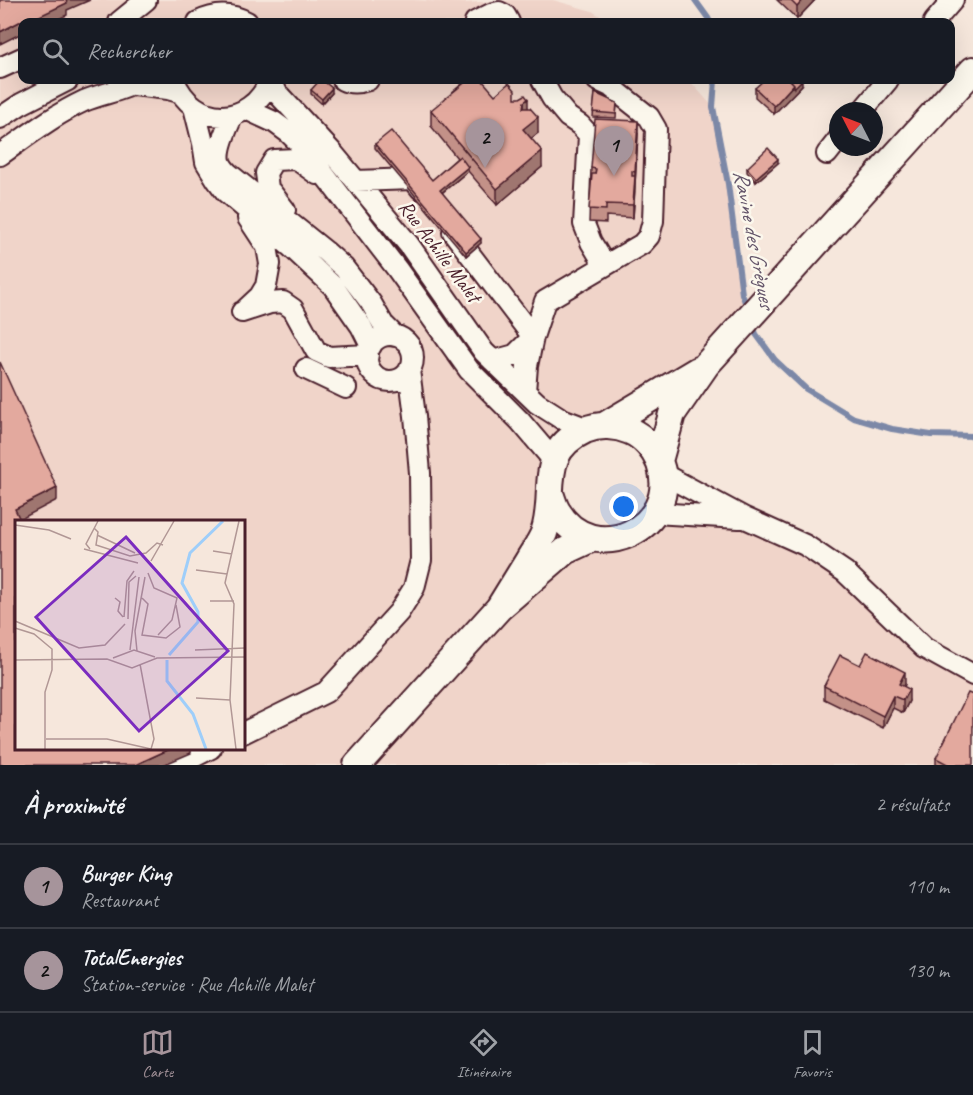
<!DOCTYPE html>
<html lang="fr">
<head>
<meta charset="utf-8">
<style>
	body { margin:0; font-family:Caveat,sans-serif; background:#242831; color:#f1f3f6 }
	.compass { position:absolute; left:829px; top:102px; width:54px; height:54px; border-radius:50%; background:#171b24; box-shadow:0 6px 24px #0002; rotate:312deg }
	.you { position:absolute; left:624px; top:507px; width:21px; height:21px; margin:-15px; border:4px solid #fff; border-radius:50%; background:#1a73e8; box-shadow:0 0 0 9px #1a73e833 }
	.badge { display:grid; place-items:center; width:39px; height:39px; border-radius:50%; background:#a6949b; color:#111; font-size:20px; font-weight:700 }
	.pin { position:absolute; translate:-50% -50px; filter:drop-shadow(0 2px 3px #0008) }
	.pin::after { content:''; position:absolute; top:32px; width:21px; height:18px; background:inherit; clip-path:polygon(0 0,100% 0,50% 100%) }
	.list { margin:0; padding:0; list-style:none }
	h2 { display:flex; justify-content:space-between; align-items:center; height:78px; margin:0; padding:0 24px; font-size:26px }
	h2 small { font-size:20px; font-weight:400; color:#9ea1a6 }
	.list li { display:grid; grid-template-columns:39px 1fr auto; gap:18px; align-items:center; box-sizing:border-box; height:84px; padding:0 24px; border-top:2px solid #363941 }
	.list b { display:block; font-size:22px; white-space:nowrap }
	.list p { margin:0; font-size:20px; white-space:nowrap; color:#9ea1a6 }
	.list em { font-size:20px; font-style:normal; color:#9ea1a6 }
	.icon { flex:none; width:33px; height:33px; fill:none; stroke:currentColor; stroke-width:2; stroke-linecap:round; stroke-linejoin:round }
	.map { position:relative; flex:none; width:973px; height:765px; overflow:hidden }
	.search { position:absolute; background:#171b24; box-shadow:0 6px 24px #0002; left:18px; right:18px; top:18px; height:66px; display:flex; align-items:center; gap:15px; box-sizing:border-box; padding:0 21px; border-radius:12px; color:#9ea1a6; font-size:22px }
	.sheet { height:246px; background:#171b24 }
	nav { display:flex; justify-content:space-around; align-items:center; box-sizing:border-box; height:84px; border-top:2px solid #363941; background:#171b24; font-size:16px; color:#9ea1a6 }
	nav a { display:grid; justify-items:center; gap:3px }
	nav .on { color:#a6949b }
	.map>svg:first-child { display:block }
	.built { fill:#f0d4c9; fill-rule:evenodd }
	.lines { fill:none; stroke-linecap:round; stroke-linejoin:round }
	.stream { stroke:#7c88a7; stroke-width:6 }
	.minor-casing { stroke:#4a1f2b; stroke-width:24 }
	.major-casing { stroke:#4a1f2b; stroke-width:30 }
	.minor { stroke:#fbf7ec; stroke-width:20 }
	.major { stroke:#fbf7ec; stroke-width:26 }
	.wall { fill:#c39188; stroke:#4a1f2b; stroke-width:1.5 }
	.shaded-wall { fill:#9f766f; stroke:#4a1f2b; stroke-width:1.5 }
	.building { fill:#e3a99e; stroke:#4a1f2b; stroke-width:1.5 }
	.labels { text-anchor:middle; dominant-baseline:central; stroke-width:5; stroke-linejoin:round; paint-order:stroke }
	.street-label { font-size:21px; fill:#4a1f2b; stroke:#fbf7ec }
	.water-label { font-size:22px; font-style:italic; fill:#635469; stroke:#fbf7ec }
	.inset-river { fill:none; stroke:#9ecefa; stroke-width:3 }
	.inset-road { fill:none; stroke:#b19795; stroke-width:1.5 }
	.view { fill:#7b2cbf; fill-opacity:0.15; stroke:#7b2cbf; stroke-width:3 }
	.inset-edge { fill:none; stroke:#4a1f2b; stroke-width:3 }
</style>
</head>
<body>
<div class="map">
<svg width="973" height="765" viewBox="0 0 973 765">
	<rect width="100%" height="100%" fill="#f6e7dc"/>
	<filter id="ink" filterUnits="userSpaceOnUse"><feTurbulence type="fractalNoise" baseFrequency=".0167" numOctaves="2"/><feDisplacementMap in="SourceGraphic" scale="12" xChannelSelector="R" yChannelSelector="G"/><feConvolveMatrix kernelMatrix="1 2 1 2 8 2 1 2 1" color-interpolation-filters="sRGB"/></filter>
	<g filter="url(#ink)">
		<path class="built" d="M0 0H414L464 3 513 0H553L592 11 609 22H22V80H689L713 107 728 184 742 294 747 307 706 365 574 436 550 493 501 606 607 540 660 501 745 518 805 545 973 673V765H0ZM16 522H243V748H16Z"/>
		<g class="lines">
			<path class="stream" d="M695 0 708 18 710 22
				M715 80 713 107 728 184 742 294 748 310
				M753 325 756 334 775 360 806 389 854 418 892 429 931 435 973 436"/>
			<defs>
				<path id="minor" d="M119 22 146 0
					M198 22C214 14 231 13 247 22
					M475 22 491 14 499 12 505 15 509 22
					M934 22 953 0
					M0 68 22 58
					M174 80C194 128 250 128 270 80
					M271 80 277 93 331 151 409 245 484 352 537 403 562 419 588 429
					M343 80C351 84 359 83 368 80
					M542 80 552 98 568 117 580 125 589 135 584 224 591 242 600 257 602 267
					M134 85 168 89 179 92
					M194 107 203 143 206 162 217 180 226 192 290 246 333 286 361 326 371 346
					M246 109 274 122 289 133 303 147 397 269 469 370 520 421 554 461
					M862 111 888 80
					M233 115C228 126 217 148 220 161 221 165 225 170 228 173L325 251 344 268 371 303 383 324 395 336
					M0 118 21 104 68 80
					M827 154 838 140
					M0 155C27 136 54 115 84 101 103 93 124 91 141 80
					M356 181 413 179 421 189
					M285 210 268 188 266 173 274 160 296 159 317 174
					M453 232 533 337
					M246 309 260 296 266 286 270 264 267 247 248 218
					M242 312 270 303 283 302 293 309 316 351 329 357 368 355
					M367 358a23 23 0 1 1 46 0a23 23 0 1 1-46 0Z
					M533 337 545 301 642 244 649 236 653 221 656 129 649 117 610 86 597 80
					M493 361 515 355 533 337 527 366 525 391
					M306 369 346 388
					M663 474 745 518 805 545 845 572 924 648 973 675
					M654 513 739 518
					M243 733 326 692 399 612 414 588 421 560 420 473 415 416 409 370
					M178 765 211 748"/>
				<path id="major" d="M604 426 698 370
					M659 461 672 414 706 365 973 70
					M499 608C509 592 518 577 528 561 533 552 540 543 544 533 558 493 535 453 585 430 599 424 616 425 630 431 644 437 655 450 660 464 682 528 592 570 557 511 554 506 552 499 550 493
					M357 765 499 608 565 551 593 538"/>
			</defs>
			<use href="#minor" class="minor-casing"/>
			<use href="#major" class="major-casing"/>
			<use href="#minor" class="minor"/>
			<use href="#major" class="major"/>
		</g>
		<path class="wall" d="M777 0H815L797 19Z
			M802 85 774 114 755 97V88Z
			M311 90 332 93 322 104 311 94Z
			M595 93 617 103 616 118 593 117Z
			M495 95 515 98 528 108 538 133 531 138 542 167 497 205 468 171 442 193 481 243 466 256 375 148V144L432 180 457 158 431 126V110Z
			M638 134 633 218 606 216V223L589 222 591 168Z
			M778 163 756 182 747 172V168Z
			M860 665 905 684 904 687 909 701 903 713 893 708 883 728 824 699V686Z
			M936 758 973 765H936Z"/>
		<path class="shaded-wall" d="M66 0H90L67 10V15L52 22H27Z
			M803 0H815L797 19V7Z
			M23 20 22 33 0 44V32Z
			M802 80V85L774 114V106L794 84Z
			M332 88V93L322 104V99Z
			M528 99V115L524 118V102Z
			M538 117V133L523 145V129Z
			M638 121V134L635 184V172Z
			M542 151V167L497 205V189Z
			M778 159V163L756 182V178Z
			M468 167V171L440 194V190Z
			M635 176V189L633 218V205Z
			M481 239V243L466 256V252Z
			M57 488V500L15 522V509Z
			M905 672V684L899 697V684Z
			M909 689V701L903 713V700Z
			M893 696V708L883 728V716Z
			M172 748H191V753L163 765H135Z"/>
		<path class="building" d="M0 0H66L67 3 27 22H24L23 20 0 32Z
			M790 0H803L797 7Z
			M320 80H322L332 88 322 99 311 90Z
			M467 80H468L451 93Z
			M468 80H482L495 95 509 83 515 90V98H520L525 95 528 99 524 102 523 108H530L538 117 523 129 542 151 497 189 431 110Z
			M764 80H790L794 84 774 106 755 88Z
			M790 80H802L794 88V84Z
			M595 93 617 103 616 114 593 112Z
			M595 119 638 121 635 172 632 171V176H635L633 205 606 204V210L589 209 592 174H595L596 169 591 168Z
			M391 131 432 180 460 156 468 167 440 190 481 239 466 252 375 144Z
			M768 148 778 159 756 178 747 168Z
			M0 362 57 488 15 509 21 522H16V748H172L135 765H0Z
			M867 652 905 672 899 684 909 689 903 700 893 696 883 716 824 686 840 655 860 665Z
			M968 693 973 695V765H949L936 758Z"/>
	</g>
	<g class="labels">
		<g class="street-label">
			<text transform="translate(440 251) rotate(53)">Rue Achille Malet</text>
		</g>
		<g class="water-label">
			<text transform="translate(754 239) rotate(79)">Ravine des Grègues</text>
		</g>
	</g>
	<g transform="translate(15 520)">
		<rect width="230" height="230" fill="#f6e7dc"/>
		<path class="inset-river" d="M154 135 183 102V92L167 63 175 33 208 1M152 140V161L178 194 191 229"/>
		<path class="inset-road" d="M0 5 34 10 56 19M79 8 83 12 81 25 115 36 131 33 142 23 148 25M82 15 120 33M69 29 123 43M75 29 71 24 83 1M198 31 217 34M136 41 159 1M181 50 212 54M133 53 139 68 162 78 157 100 143 115M100 78 105 82 103 91 108 97M127 78 133 84 127 115 151 118 165 107 161 85M195 81H219M109 97 112 61 119 51M113 99 114 62 121 56M0 101 64 128 90 125 110 104M0 108 19 114 37 129V150L30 172V229M115 130 124 57M180 130 230 128M122 131 120 111 130 57M98 138 119 130 140 137M0 140 92 139 117 148 142 138 230 137M125 144 139 219 136 229M181 178 215 180M31 219H92L136 229M221 229 215 180 219 84 210 63 224 1"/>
		<path class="view" d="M111 17 213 131 124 211 21 97Z"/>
		<rect width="230" height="230" class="inset-edge"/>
	</g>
</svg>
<svg class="compass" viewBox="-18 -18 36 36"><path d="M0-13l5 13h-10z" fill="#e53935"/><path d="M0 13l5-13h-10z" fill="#9ea1a6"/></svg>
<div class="you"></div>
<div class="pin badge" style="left:614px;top:176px">1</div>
<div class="pin badge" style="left:485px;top:168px">2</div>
<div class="search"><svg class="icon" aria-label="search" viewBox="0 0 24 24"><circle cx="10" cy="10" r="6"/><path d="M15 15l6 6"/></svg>Rechercher</div>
</div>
<section class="sheet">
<h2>À proximité<small>2 résultats</small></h2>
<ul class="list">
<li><span class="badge">1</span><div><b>Burger King</b><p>Restaurant</p></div><em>110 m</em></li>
<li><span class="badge">2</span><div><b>TotalEnergies</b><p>Station-service · Rue Achille Malet</p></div><em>130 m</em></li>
</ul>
</section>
<nav>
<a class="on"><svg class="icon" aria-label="map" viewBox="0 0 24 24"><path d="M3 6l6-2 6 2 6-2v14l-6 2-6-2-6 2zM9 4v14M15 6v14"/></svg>Carte</a>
<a><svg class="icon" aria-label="directions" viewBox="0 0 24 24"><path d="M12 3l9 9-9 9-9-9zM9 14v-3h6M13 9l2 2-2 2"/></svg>Itinéraire</a>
<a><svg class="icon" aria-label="saved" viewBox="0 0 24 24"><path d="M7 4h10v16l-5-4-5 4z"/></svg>Favoris</a>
</nav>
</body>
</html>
